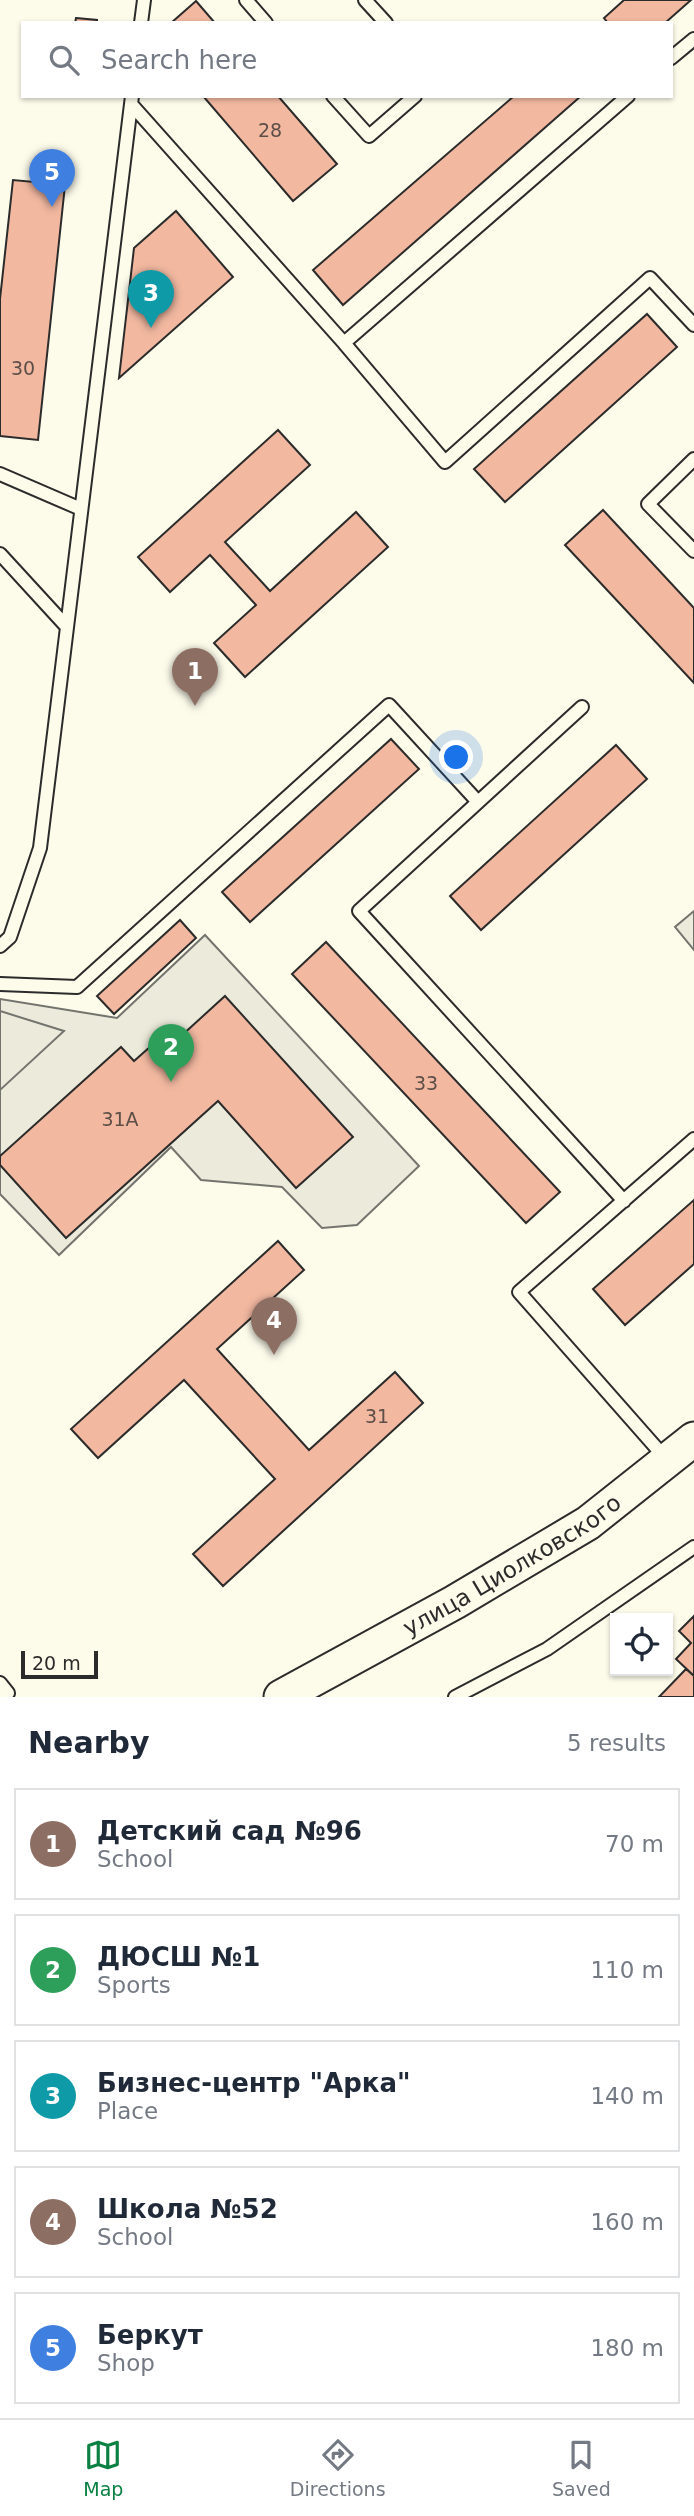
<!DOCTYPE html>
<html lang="en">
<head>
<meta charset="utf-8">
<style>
	body { margin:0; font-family:"DejaVu Sans",sans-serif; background:#f2f2f3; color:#1f2937 }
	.controls { position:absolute; right:21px; bottom:21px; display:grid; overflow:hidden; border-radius:0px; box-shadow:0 2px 5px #0004 }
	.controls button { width:63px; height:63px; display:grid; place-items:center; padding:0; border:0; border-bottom:2px solid #e0e1e3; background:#fff; color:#1f2937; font:35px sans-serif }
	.scale { position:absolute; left:21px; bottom:18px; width:77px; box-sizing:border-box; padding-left:7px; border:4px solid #2b2b2b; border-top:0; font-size:19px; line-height:24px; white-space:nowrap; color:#2b2b2b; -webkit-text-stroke:5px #fdfbea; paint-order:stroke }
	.you { position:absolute; left:457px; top:758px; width:24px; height:24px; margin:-18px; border:5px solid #fff; border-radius:50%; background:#1a73e8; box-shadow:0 0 0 10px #1a73e833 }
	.badge { display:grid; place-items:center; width:46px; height:46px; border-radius:50%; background:#0b8043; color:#fff; font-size:23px; font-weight:700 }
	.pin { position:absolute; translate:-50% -58px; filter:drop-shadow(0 2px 4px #0008) }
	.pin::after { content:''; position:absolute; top:37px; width:24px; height:21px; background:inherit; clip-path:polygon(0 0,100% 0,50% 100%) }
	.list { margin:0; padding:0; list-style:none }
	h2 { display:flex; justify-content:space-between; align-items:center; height:91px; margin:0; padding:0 28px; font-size:30px }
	h2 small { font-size:23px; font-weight:400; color:#747a83 }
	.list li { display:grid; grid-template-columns:46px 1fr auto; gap:21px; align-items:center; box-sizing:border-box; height:112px; margin:0 14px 14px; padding:0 14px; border:2px solid #e0e1e3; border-radius:0px }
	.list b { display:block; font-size:26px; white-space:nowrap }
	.list p { margin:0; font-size:23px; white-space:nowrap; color:#747a83 }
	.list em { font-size:23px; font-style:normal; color:#747a83 }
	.icon { flex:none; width:38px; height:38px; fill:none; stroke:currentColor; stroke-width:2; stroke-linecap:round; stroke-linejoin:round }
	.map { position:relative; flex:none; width:694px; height:1697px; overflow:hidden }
	.search { position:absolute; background:#fff; box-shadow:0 2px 5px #0004; left:21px; right:21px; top:21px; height:77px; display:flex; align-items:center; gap:18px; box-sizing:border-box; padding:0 24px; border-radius:0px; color:#747a83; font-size:26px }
	.sheet { height:721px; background:#fff }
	nav { display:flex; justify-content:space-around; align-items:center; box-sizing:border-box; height:98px; border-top:2px solid #e0e1e3; background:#fff; font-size:19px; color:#747a83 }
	nav a { display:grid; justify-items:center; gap:4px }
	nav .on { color:#0b8043 }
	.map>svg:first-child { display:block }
	.green { fill:#ecebdb; stroke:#74746e; stroke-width:2 }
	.parking { fill:#eceadb; stroke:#74746e; stroke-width:2 }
	.building { fill:#f2b8a0; stroke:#2b2b2b; stroke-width:2 }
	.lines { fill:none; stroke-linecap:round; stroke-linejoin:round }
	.service-casing { stroke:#2b2b2b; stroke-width:16 }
	.secondary-casing { stroke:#2b2b2b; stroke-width:37 }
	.service { stroke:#fdfbea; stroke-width:12 }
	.secondary { stroke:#fdfbea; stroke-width:33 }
	.labels { text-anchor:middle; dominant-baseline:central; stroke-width:5; stroke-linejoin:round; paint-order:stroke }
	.number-label { font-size:19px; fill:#5d4e48 }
	.street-label { font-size:23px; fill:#2b2b2b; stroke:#fdfbea }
</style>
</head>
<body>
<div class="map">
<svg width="694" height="1697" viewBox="0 0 694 1697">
	<rect width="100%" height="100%" fill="#fdfbea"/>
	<path class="green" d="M694 911V950L675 927Z
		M205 935 419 1166 357 1225 322 1228 282 1187 201 1180 171 1147 59 1255 0 1194V999L117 1018Z"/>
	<path class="parking" d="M0 1011 64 1031 0 1090Z"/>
	<path class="building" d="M624 0H691L665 23H608L604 18Z
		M196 1 215 23H171Z
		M76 18 97 20V23H75Z
		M203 96H278L337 164 293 201Z
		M514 96H581L343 305 313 270Z
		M35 177 52 179 51 184 65 185 38 440 0 436V299L13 180 34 182Z
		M176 211 233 277 119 378 134 248Z
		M647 314 677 347 505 502 474 469Z
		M278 430 310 465 225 542 270 591 356 512 388 547 245 677 214 643 256 605 210 555 170 592 138 557Z
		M603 510 694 608V683L565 545Z
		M391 739 419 769 250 922 222 892Z
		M616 745 647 779 481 930 450 896Z
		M180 920 196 938 114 1014 97 996Z
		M326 942 560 1192 526 1223 292 974Z
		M225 996 353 1137 296 1188 218 1101 66 1238 0 1165V1156L121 1047 134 1061 160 1038 169 1047Z
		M694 1200V1264L625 1325 593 1289Z
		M278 1241 304 1270 217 1349 309 1450 395 1372 423 1403 223 1586 193 1554 275 1479 184 1380 98 1458 71 1429Z
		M694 1616V1676L676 1659 691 1643 679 1631Z
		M686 1669 694 1676V1697H659Z"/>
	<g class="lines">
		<defs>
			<path id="service" d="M246 0 266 23
				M365 0 386 23
				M141 23 144 0
				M671 58 694 39
				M333 96 369 136 415 96
				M131 104 344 343 628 96
				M344 343 445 462 650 278 694 325
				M694 459 648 504 694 551
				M0 474 81 509
				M0 554 67 627
				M582 707 359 911 624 1201
				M0 946 10 937 40 848 132 96
				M0 984 77 987 389 705 478 802
				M667 1460 519 1292 694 1139
				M0 1683 8 1693 3 1697
				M455 1697 547 1649 694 1547"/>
			<g id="secondary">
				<path id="s1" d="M281 1697 455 1602 588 1523 694 1439"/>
			</g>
		</defs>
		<use href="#service" class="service-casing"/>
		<use href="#secondary" class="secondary-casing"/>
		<use href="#service" class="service"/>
		<use href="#secondary" class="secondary"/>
	</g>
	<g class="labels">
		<g class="number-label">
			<text x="270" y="130">28</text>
			<text x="23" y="368">30</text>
			<text x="426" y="1083">33</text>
			<text x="120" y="1119">31А</text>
			<text x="377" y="1416">31</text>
		</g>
		<g class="street-label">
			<text stroke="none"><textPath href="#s1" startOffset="266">улица Циолковского</textPath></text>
		</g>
	</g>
</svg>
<div class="controls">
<button><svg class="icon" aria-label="locate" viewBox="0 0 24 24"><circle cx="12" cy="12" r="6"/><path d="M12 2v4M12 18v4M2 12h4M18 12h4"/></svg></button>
</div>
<div class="scale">20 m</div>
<div class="you"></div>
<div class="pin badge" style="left:195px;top:706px;background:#8d6e63">1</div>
<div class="pin badge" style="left:171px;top:1082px;background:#2e9e5b">2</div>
<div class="pin badge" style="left:151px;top:328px;background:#0f9aa8">3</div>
<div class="pin badge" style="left:274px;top:1355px;background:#8d6e63">4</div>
<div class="pin badge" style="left:52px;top:207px;background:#3f7fe0">5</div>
<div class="search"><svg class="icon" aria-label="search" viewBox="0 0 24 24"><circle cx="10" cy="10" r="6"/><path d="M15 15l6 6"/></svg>Search here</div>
</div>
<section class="sheet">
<h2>Nearby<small>5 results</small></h2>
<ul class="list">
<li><span class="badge" style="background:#8d6e63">1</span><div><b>Детский сад №96</b><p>School</p></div><em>70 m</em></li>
<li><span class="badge" style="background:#2e9e5b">2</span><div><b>ДЮСШ №1</b><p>Sports</p></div><em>110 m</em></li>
<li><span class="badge" style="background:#0f9aa8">3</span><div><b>Бизнес-центр &quot;Арка&quot;</b><p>Place</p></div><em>140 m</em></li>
<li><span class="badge" style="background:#8d6e63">4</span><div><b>Школа №52</b><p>School</p></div><em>160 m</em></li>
<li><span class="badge" style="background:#3f7fe0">5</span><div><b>Беркут</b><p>Shop</p></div><em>180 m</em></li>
</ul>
</section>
<nav>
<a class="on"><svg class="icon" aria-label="map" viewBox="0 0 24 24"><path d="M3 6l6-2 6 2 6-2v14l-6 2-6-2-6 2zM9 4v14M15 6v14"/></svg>Map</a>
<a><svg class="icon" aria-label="directions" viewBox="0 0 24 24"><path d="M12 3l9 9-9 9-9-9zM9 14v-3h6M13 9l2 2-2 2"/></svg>Directions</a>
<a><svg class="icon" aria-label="saved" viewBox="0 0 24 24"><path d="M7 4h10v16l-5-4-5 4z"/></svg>Saved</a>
</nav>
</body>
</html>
